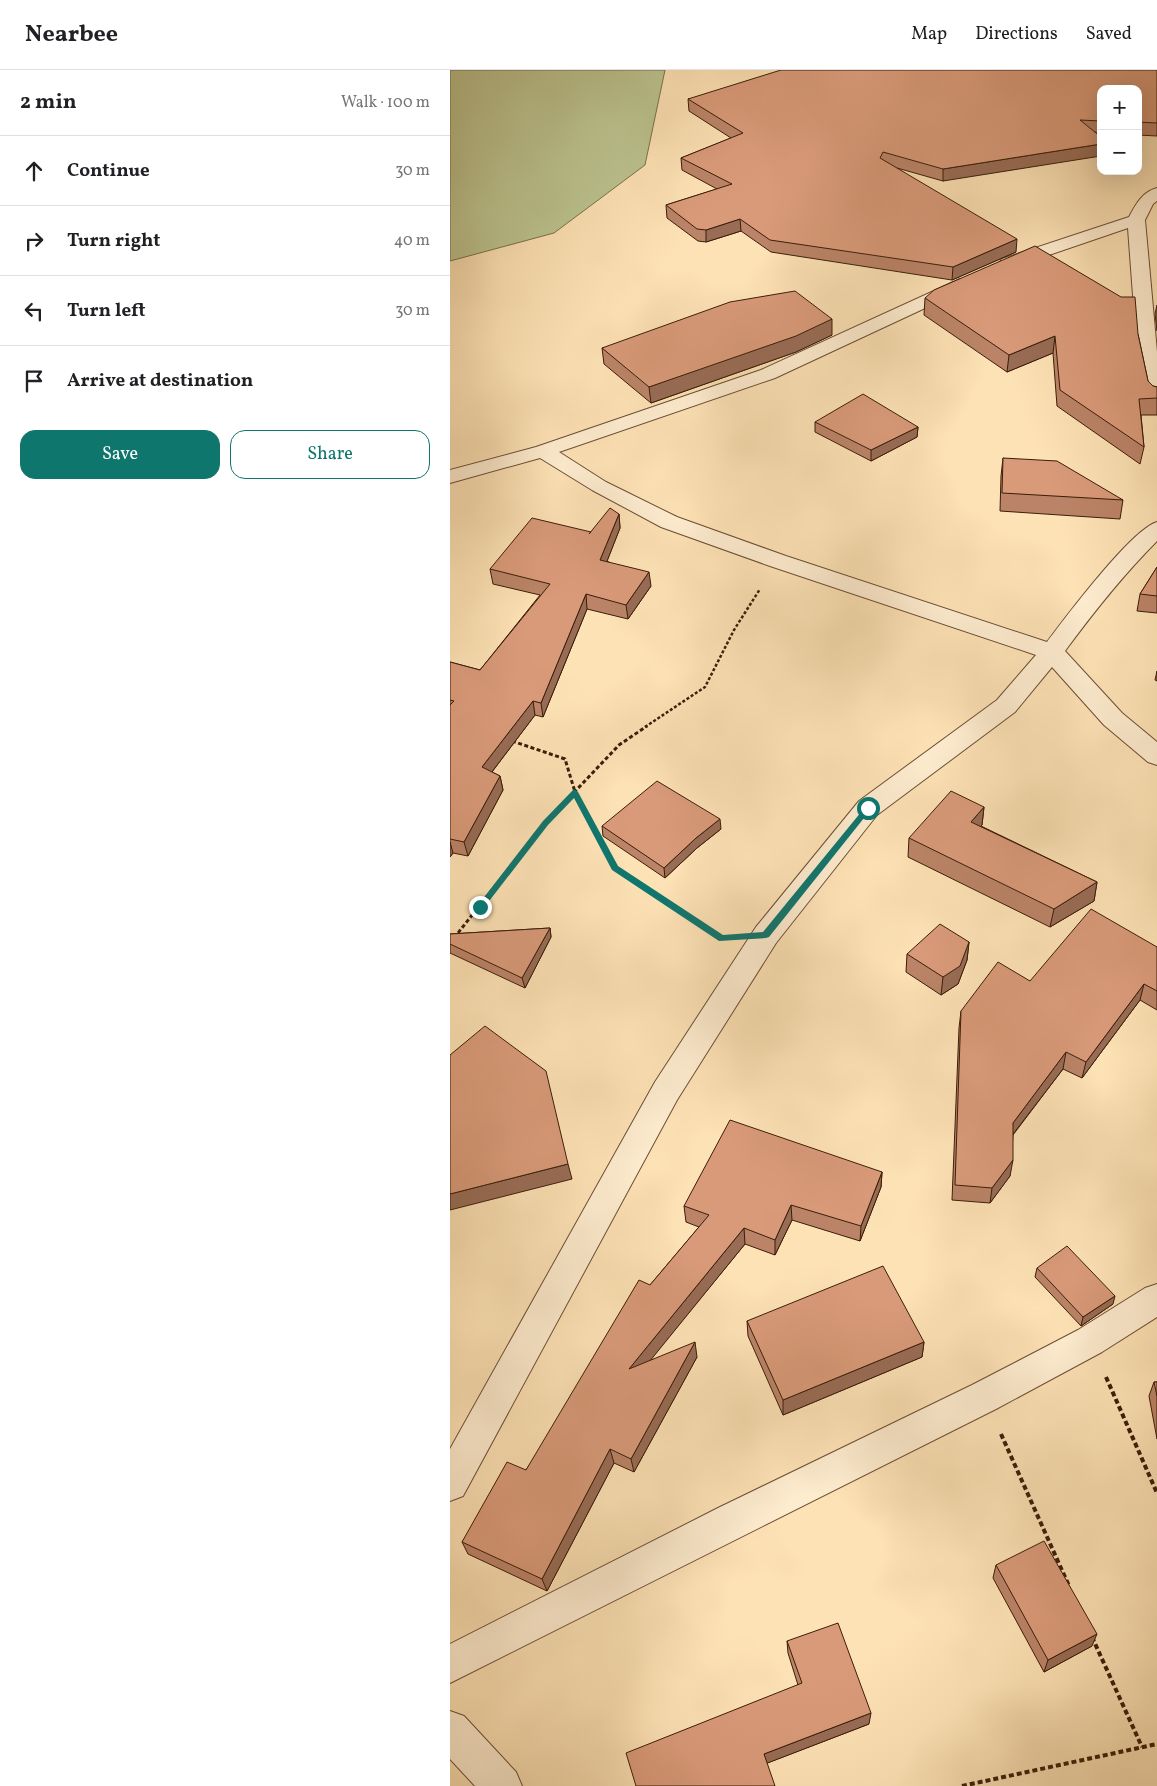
<!DOCTYPE html>
<html lang="en">
<head>
<meta charset="utf-8">
<style>
	body { margin:0; font-family:Vollkorn,serif; background:#f2f2f2; color:#202124 }
	.controls { position:absolute; right:15px; top:15px; display:grid; overflow:hidden; border-radius:10px; box-shadow:0 5px 20px #0002 }
	.controls button { width:45px; height:45px; display:grid; place-items:center; padding:0; border:0; border-bottom:1px solid #e0e0e0; background:#fff; color:#202124; font:25px sans-serif }
	.stop { position:absolute; width:15px; height:15px; margin:-11px; border:4px solid #0f766e; border-radius:50%; background:#fff }
	.stop.end { background:#0f766e; border-color:#fff; box-shadow:0 1px 5px #0008 }
	.list { margin:0; padding:0; list-style:none }
	h2 { display:flex; justify-content:space-between; align-items:center; height:65px; margin:0; padding:0 20px; font-size:21px }
	h2 small { font-size:16px; font-weight:400; color:#757577 }
	.list li { display:grid; grid-template-columns:32px 1fr auto; gap:15px; align-items:center; box-sizing:border-box; height:70px; padding:0 20px; border-top:1px solid #e0e0e0 }
	.list b { display:block; font-size:19px; white-space:nowrap }
	.list em { font-size:16px; font-style:normal; color:#757577 }
	.actions { display:flex; gap:10px; padding:15px 20px }
	.actions a { flex:1; padding:11px 0; border:1px solid #0f766e; border-radius:15px; text-align:center; font-size:18px; color:#0f766e }
	.actions .main { background:#0f766e; color:#fff }
	.icon { flex:none; width:28px; height:28px; fill:none; stroke:currentColor; stroke-width:2; stroke-linecap:round; stroke-linejoin:round }
	.map { position:relative; flex:none; width:707px; height:1716px; overflow:hidden }
	header { display:flex; align-items:center; gap:30px; box-sizing:border-box; height:70px; padding:0 25px; background:#fff; border-bottom:1px solid #e0e0e0 }
	header strong { font-size:24px }
	nav { display:flex; gap:28px; margin-inline-start:auto; font-size:18px }
	main { display:flex }
	aside { flex:1; background:#fff }
	.map>svg:first-child { display:block }
	.green { fill:#bcc490; stroke:#7c704c }
	.lines { fill:none; stroke-linecap:round; stroke-linejoin:round }
	.street-casing { stroke:#6c4e34; stroke-width:2 }
	.path-far2 { stroke:#3b1d09; stroke-width:2.5; stroke-dasharray:3 2; stroke-linecap:butt }
	.path-far1 { stroke:#3b1d09; stroke-width:3; stroke-dasharray:4 2.5; stroke-linecap:butt }
	.path { stroke:#3b1d09; stroke-width:4; stroke-dasharray:5 3; stroke-linecap:butt }
	.street { fill:#feeccf; fill-rule:evenodd }
	.wall { fill:#bb8468; stroke:#3b1d09 }
	.shaded-wall { fill:#986c55; stroke:#3b1d09 }
	.building { fill:#d99a79; stroke:#3b1d09 }
	.route { fill:#0f766e }
</style>
</head>
<body>
<header>
<strong>Nearbee</strong>
<nav><a>Map</a><a>Directions</a><a>Saved</a></nav>
</header>
<main>
<aside>
<h2>2 min<small>Walk · 100 m</small></h2>
<ul class="list">
<li><svg class="icon" aria-label="ahead" viewBox="0 0 24 24"><path d="M12 20V5M6 11l6-6 6 6"/></svg><div><b>Continue</b></div><em>30 m</em></li>
<li><svg class="icon" aria-label="right" viewBox="0 0 24 24"><path d="M7 20v-9h11M14 6l5 5-5 5"/></svg><div><b>Turn right</b></div><em>40 m</em></li>
<li><svg class="icon" aria-label="left" viewBox="0 0 24 24"><path d="M17 20v-9H6M10 6l-5 5 5 5"/></svg><div><b>Turn left</b></div><em>30 m</em></li>
<li><svg class="icon" aria-label="arrive" viewBox="0 0 24 24"><path d="M6 21V4h12l-3 4 3 4H6"/></svg><div><b>Arrive at destination</b></div></li>
</ul>
<div class="actions"><a class="main">Save</a><a>Share</a></div>
</aside>
<div class="map">
<svg width="707" height="1716" viewBox="0 0 707 1716">
	<rect width="100%" height="100%" fill="#fde2b5"/>
	<filter id="stains"><feTurbulence type="fractalNoise" baseFrequency=".004" numOctaves="4"/><feColorMatrix values="0 0 0 0 .2 0 0 0 0 .09 0 0 0 0 .02 0 0 0 .5 -.17"/></filter>
	<radialGradient id="worn" r=".72"><stop offset=".6" stop-color="#630" stop-opacity="0"/><stop offset="1" stop-color="#630" stop-opacity=".3"/></radialGradient>
	<path class="green" d="M0 0H215L195 95 104 163 0 191Z"/>
	<g class="lines">
		<defs>
			<path id="street" d="M707 118V131L703 134 695 150 707 282V333L700 331 697 327 687 280 678 158 564 197 558 198 552 197 549 193 552 189 679 147C686 134 692 122 707 118Z
				M510 209 516 211 519 215 516 219 325 308 109 382 156 412 227 447 336 486 597 572C615 548 682 459 707 452V471C673 505 643 543 615 581L672 643 707 672V695L698 692 654 655 602 597 565 642 427 745 326 873 227 1030 13 1426 0 1431V1379L205 1012 306 857 409 731 547 630 586 585 320 496 211 457 142 420 90 388 0 413V400L86 377 311 300Z
				M707 1214V1247L652 1282 546 1339 0 1613V1574L268 1438 522 1315 628 1260 695 1218Z
				M0 1641 14 1646 66 1702 72 1716H25L0 1689Z"/>
		</defs>
		<use href="#street" class="street-casing"/>
		<path class="path-far2" d="M195 657 255 617 284 560 310 519"/>
		<path class="path-far1" d="M62 671 115 689 125 722 165 798 269 867
			M0 873 95 753 169 675 197 656"/>
		<path class="path" d="M656 1307 707 1423
			M551 1364 619 1516
			M642 1567 692 1677
			M512 1716 707 1674"/>
		<use href="#street" class="street"/>
	</g>
	<path class="wall" d="M707 0V66L688 65V19H651V63L645 62 493 111 447 98 566 182 502 210 321 182 291 161 256 172 248 171 217 148 216 135 267 119 232 100 231 88 281 68 239 41 238 29Z
		M475 228 688 264 698 311 703 316 707 317V345H691L694 377 690 394 607 336 603 283 557 302 474 245Z
		M707 235V261L705 244Z
		M382 265 346 282 201 333 154 294 152 278Z
		M365 352 468 357 467 367 421 391 365 362Z
		M553 388 673 430 670 449 550 441 551 406Z
		M169 444 170 458 157 491 201 516 178 549 137 539 93 647 85 645 42 702 50 706 53 720 18 786 3 783 0 787V592L30 600 90 525 43 514 40 499 141 462Z
		M707 497V543L687 541 690 524Z
		M707 601V611L705 610Z
		M534 737 532 755 531 756 647 812 644 831 600 857 458 787 459 768Z
		M152 756 271 759 247 778 215 808 153 766Z
		M100 858 101 867 75 918 0 883V864Z
		M519 872 517 890 508 914 491 925 456 902 457 884Z
		M707 877V940L690 930 632 1008 613 999 563 1065 560 1106 540 1133 502 1130 509 958 511 941 580 911Z
		M432 1102 431 1117 410 1171 342 1150 325 1185 295 1174 200 1290 247 1287 184 1402 164 1393 97 1521 18 1484 12 1472 76 1400 200 1215 249 1157 236 1152 234 1136Z
		M587 1198 663 1234 631 1256 585 1207Z
		M297 1251 474 1272 472 1287 333 1345 298 1266Z
		M704 1312H707V1369L699 1326Z
		M546 1495 642 1576 594 1602 543 1508Z
		M337 1571 419 1654 317 1693 186 1716 348 1615 338 1583Z"/>
	<path class="shaded-wall" d="M651 74V86L493 111V99Z
		M290 149 291 161 256 172V160Z
		M567 169 566 182 502 210 503 197Z
		M382 249V265L346 282 201 333 199 317Z
		M605 266 603 283 557 302 559 285Z
		M468 357 467 367 421 391V380Z
		M169 444 170 458 152 504 150 490Z
		M199 502 201 516 178 549 176 535Z
		M136 524 137 539 93 647 91 633Z
		M83 631 85 645 35 711 32 697Z
		M50 706 53 720 18 786 14 772Z
		M534 737 532 755 519 770 521 752Z
		M270 749 271 759 247 778 215 808 214 798 246 768Z
		M0 772 3 783 0 787Z
		M647 812 644 831 600 857 604 839Z
		M100 858 101 867 75 918 72 908Z
		M519 872 517 890 508 914 491 925 493 907Z
		M694 914 690 930 632 1008 636 992Z
		M616 982 613 999 560 1068 563 1053Z
		M563 1090 560 1106 540 1133 542 1118Z
		M118 1094 122 1109 0 1140V1124Z
		M432 1102 431 1117 410 1171 411 1156Z
		M341 1135 342 1150 325 1185V1170Z
		M294 1158 295 1174 182 1313 179 1299Z
		M665 1226 663 1234 631 1256 633 1247Z
		M245 1272 247 1287 184 1402 181 1389Z
		M474 1272 472 1287 333 1345V1330Z
		M160 1379 164 1393 97 1521 92 1509Z
		M647 1564 642 1576 594 1602 598 1590Z
		M421 1643 419 1654 315 1694 314 1684Z"/>
	<path class="building" d="M331 0H707V53L688 52V19H651V51L630 50 651 67V74L493 99 433 82 430 88 567 169 503 197 320 170 290 149 256 160 247 159 216 135 282 114 231 88 293 63 238 29Z
		M585 176 671 227H685L688 264 698 311 703 316 707 317V328L689 329 694 377 610 320 605 266 559 285 475 228 484 220Z
		M345 221 382 249 346 266 199 317 152 278 280 232Z
		M413 324 468 357 421 380 365 352Z
		M553 388 607 391 673 430 552 423Z
		M160 438 169 444 150 490 199 502 176 535 136 524 91 633 83 631 32 697 50 706 14 772 0 769V635L4 631 0 630V592L30 600 100 514 40 499 82 448 141 462 139 464Z
		M707 497V526L690 524Z
		M207 711 270 749 246 768 214 798 152 756Z
		M501 721 534 737 521 752 647 812 604 839 459 768Z
		M641 839 707 877V921L694 914 636 992 616 982 563 1053V1090L542 1118 505 1115 511 941 548 892 580 911Z
		M490 854 519 872 510 896 493 907 457 884Z
		M100 858 72 908 0 874V864Z
		M35 956 96 1001 118 1094 0 1124V985Z
		M280 1050 432 1102 411 1156 341 1135 325 1170 294 1158 179 1299 245 1272 181 1389 160 1379 92 1509 12 1472 57 1392 76 1400 189 1210 200 1215 259 1145 234 1136Z
		M617 1176 665 1226 633 1247 587 1198Z
		M433 1196 474 1272 333 1330 297 1251Z
		M704 1312H707V1326Z
		M594 1471 647 1564 598 1590 546 1495Z
		M388 1553 421 1643 314 1684 325 1716H186L176 1683 352 1613 337 1571Z"/>
	<path class="route" d="M124 719 128 722 168 796 273 865 313 862 416 736H418L422 738 319 867 316 868 269 871 162 800 124 728 98 755 33 839H28V835L93 751Z"/>
	<rect width="100%" height="100%" filter="url(#stains)"/>
	<rect width="100%" height="100%" fill="url(#worn)"/>
</svg>
<div class="controls">
<button>+</button>
<button>−</button>
</div>
<div class="stop" style="left:418px;top:738px"></div>
<div class="stop end" style="left:30px;top:837px"></div>
</div>
</main>
</body>
</html>
